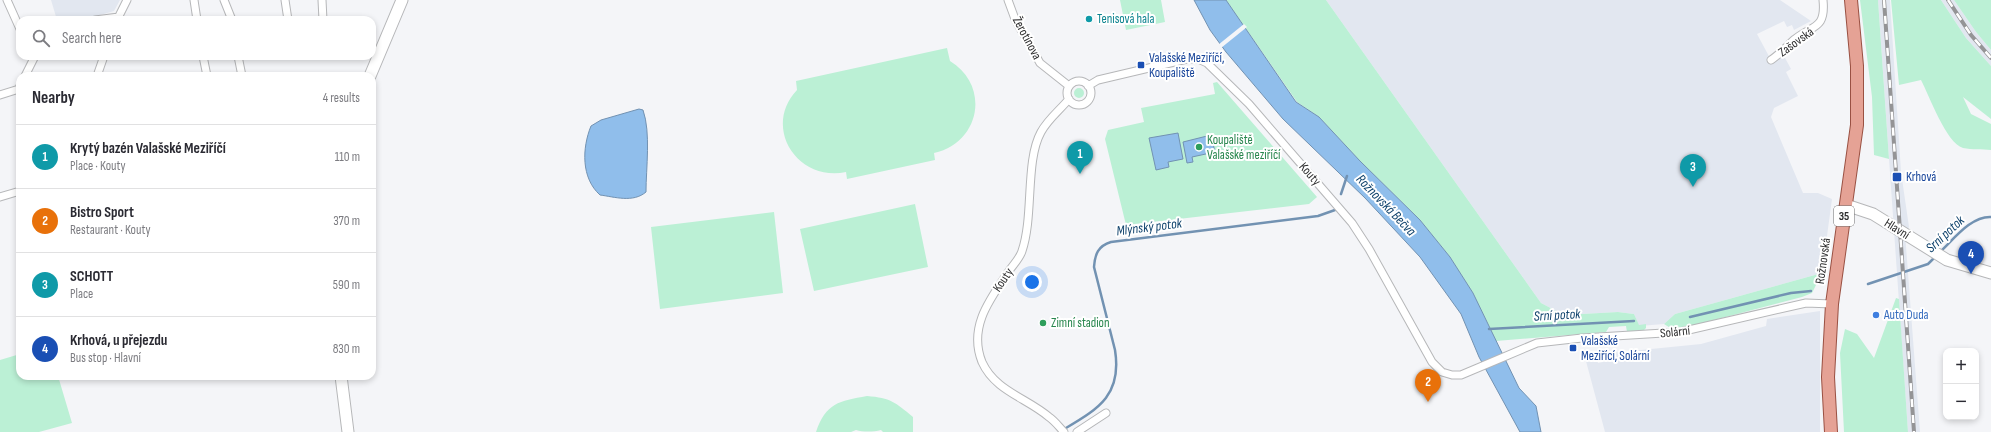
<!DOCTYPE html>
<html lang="en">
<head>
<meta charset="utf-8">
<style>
	body { margin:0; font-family:"Sofia Sans Condensed",sans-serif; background:#f2f2f3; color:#2b2b33 }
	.controls { position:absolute; right:12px; bottom:12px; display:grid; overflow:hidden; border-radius:8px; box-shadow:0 2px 6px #0003 }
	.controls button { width:36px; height:36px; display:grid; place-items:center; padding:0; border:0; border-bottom:1px solid #e1e1e2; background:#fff; color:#2b2b33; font:20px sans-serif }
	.you { position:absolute; left:1032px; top:282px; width:14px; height:14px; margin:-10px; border:3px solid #fff; border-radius:50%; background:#1a73e8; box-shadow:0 0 0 6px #1a73e833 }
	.badge { display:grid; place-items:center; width:26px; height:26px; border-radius:50%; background:#1f56c3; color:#fff; font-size:13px; font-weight:700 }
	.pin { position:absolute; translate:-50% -33px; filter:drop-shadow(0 1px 2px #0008) }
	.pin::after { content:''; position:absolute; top:21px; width:14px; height:12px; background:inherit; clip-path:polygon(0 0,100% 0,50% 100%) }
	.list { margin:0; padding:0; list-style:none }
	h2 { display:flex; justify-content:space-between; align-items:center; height:52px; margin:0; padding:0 16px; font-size:17px }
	h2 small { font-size:13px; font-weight:400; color:#7c7c81 }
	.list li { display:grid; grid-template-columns:26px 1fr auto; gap:12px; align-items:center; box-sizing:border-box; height:64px; padding:0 16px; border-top:1px solid #e1e1e2 }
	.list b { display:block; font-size:15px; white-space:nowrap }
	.list p { margin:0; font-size:13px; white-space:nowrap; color:#7c7c81 }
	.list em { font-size:13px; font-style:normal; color:#7c7c81 }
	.icon { flex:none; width:22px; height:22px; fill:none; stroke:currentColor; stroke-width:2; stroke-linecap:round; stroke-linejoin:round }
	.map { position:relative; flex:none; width:1991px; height:432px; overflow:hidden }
	.search { position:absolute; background:#fff; box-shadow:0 2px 6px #0003; left:16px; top:16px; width:360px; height:44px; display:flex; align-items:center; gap:10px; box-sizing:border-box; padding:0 14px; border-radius:12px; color:#7c7c81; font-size:15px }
	.panel { position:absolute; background:#fff; box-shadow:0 2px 6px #0003; left:16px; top:72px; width:360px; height:308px; border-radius:12px }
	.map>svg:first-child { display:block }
	.built { fill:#e2e7f0 }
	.green { fill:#bbf0d5 }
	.water { fill:#90beeb; stroke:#7292b2 }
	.pier { fill:#f4f5f8 }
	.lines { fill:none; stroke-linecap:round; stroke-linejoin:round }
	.stream { stroke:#7292b2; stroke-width:2.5 }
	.street-casing { stroke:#b6b7b9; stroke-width:9 }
	.secondary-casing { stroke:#b6b7b9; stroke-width:13 }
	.primary-casing { stroke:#9a5143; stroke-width:14 }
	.street { stroke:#fff; stroke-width:7 }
	.secondary { stroke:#fff; stroke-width:11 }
	.primary { stroke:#e5a295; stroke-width:12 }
	.rail-casing { stroke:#949496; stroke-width:4 }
	.rail { stroke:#fff; stroke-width:2.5; stroke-dasharray:8; stroke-linecap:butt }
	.culture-dot { fill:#0f9aa8; stroke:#fff; stroke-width:1.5 }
	.transit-dot { fill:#1a4fb4; stroke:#fff; stroke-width:1.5 }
	.leisure-dot { fill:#2e9e5b; stroke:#fff; stroke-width:1.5 }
	.shop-dot { fill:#3f7fe0; stroke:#fff; stroke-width:1.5 }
	.labels { text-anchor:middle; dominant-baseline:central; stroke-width:4; stroke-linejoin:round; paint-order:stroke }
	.shield { fill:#fff; stroke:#6c6c6d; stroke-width:1 }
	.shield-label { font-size:12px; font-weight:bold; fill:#2d2d2e }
	.culture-label { font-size:13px; fill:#0d838f; stroke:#fff; text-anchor:start }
	.street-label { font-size:13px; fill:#2d2d2e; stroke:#fff }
	.transit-label { font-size:13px; fill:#164399; stroke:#fff; text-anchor:start }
	.leisure-label { font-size:13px; fill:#27864d; stroke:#fff; text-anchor:start }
	.shop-label { font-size:13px; fill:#366cbe; stroke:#fff; text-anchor:start }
	.water-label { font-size:14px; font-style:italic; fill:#0f426c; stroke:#fff }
</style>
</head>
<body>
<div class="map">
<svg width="1991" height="432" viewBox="0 0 1991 432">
	<rect width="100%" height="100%" fill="#f4f5f8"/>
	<path class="built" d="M51 0H120L114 11 83 20H57Z
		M1326 0H1780L1811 21 1794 30 1792 25 1787 27 1784 21 1757 34 1771 60 1773 62 1784 56 1791 69 1786 72 1798 96 1774 108 1771 117 1803 193H1818L1832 199 1822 273 1675 314 1664 324 1639 326 1634 314 1618 312 1564 315 1541 303Z
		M1878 0H1890L1901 172 1909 227 1905 233 1920 432H1908Z
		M1941 0H1954L1976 32 1991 50V66L1966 38Z
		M1820 311V432H1605L1583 350 1586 349 1590 361 1597 359 1598 363 1603 362 1601 354 1701 344 1766 326 1767 319Z"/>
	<path class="green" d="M1120 0H1161L1165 22 1126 30Z
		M1226 0H1326L1541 303 1564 315 1618 312 1634 314 1639 325 1646 324V328L1644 330 1627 332 1626 326 1609 327 1606 332 1496 341 1473 293 1450 257 1420 220 1360 161 1319 117 1297 102Z
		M1860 0H1878L1889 159 1874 155 1872 97Z
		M1891 0H1941L1966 38 1991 66V119L1963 97 1971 114 1991 124V150C1982 149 1972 150 1963 148 1946 143 1929 95 1921 80L1899 85Z
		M1954 0H1991V50L1976 32Z
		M947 48 950 61C991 86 980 143 934 153L935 160 847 179 846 172C797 182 762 127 797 90L796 81Z
		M1217 82 1317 197 1309 204 1126 225 1105 139 1108 130 1144 122 1141 108 1215 94 1213 83Z
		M1074 93a5 5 0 1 1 10 0a5 5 0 1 1-10 0Z
		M915 204 928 267 814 291 800 229Z
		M774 212 783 293 660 309 651 227Z
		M1822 273 1812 293 1802 297 1695 325 1672 329 1664 324 1675 314Z
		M1896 298 1899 299 1908 432H1844L1840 353 1845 329 1857 334 1874 358Z
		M20 354V376H58L72 423 39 432H0V360Z
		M867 396C891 398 895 402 913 417V432H883L881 430C873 432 863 432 856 430L851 432H816C826 403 839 401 867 396Z"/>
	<path class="water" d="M1194 0H1226L1296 102 1319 117 1360 161 1420 220 1450 257 1473 293 1519 388 1536 406 1541 432H1520L1479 357 1461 314 1420 257 1365 198 1283 119 1226 52 1210 30Z
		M639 109 643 110C651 133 646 168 646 192 633 203 615 197 600 195 581 178 582 148 591 126L601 120Z
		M1178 133 1183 159 1168 162 1169 167 1156 170 1149 138Z
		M1211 135 1215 152 1192 157 1193 162 1187 163 1183 142Z"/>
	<path class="pier" d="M1244 24 1247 27 1221 48 1218 45Z"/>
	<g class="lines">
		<path class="stream" d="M1341 194 1347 176
			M1940 252C1954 239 1971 216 1991 217
			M1868 284 1928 264 1935 257
			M1690 317 1791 293 1811 291
			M1489 329 1634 321
			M1066 428C1100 408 1122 394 1115 350L1094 267C1095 254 1098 246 1111 242L1318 216 1335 210"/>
		<defs>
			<path id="street" d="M7 0 20 29
				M194 0 197 20
				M224 0 232 20
				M285 0 288 20
				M322 0 323 20
				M1008 0 1015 19 1040 63 1069 86
				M95 20 119 17
				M117 20 127 0
				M203 56 207 76
				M238 56 242 76
				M1771 60C1780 54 1787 46 1795 39 1813 25 1826 29 1823 0
				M25 76 35 56
				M97 76 104 56
				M1067 93a12 12 0 1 1 24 0a12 12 0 1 1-24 0Z
				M1088 86 1098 80 1187 59H1198L1207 63 1249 104 1352 223 1369 249 1432 362 1442 372 1452 375H1461L1537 343 1582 338 1680 332 1806 303 1832 304
				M0 95 19 89 20 86
				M0 197 20 191
				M1064 432C1059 427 1055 421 1049 417 1027 398 995 391 982 362 968 327 990 299 1009 271 1013 265 1020 258 1022 251 1034 216 1025 161 1041 132 1048 119 1060 110 1069 99
				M1077 432 1106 413"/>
			<path id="secondary" d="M370 76 402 0
				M1846 205 1873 214 1947 260 1991 273
				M341 376 348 432"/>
			<path id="primary" d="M1831 432 1828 377 1832 304 1857 125V66L1851 0"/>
		</defs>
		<use href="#street" class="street-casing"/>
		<use href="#secondary" class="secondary-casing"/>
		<use href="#primary" class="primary-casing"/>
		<use href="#street" class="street"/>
		<use href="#secondary" class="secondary"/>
		<use href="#primary" class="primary"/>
		<defs>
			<path id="rail" d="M1884 0 1914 432
				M1948 0 1971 35 1991 58"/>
		</defs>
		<use href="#rail" class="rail-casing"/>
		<use href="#rail" class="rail"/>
	</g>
	<circle class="culture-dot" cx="1089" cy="19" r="4"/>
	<g class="transit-dot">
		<rect x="1137" y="61" width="8" height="8" rx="2"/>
		<rect x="1892" y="172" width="10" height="10" rx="2"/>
		<rect x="1569" y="344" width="8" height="8" rx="2"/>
	</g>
	<g class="leisure-dot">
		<circle cx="1199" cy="147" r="4"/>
		<circle cx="1043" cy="323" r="4"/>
	</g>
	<circle class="shop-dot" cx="1876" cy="315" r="4"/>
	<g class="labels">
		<rect class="shield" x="1834" y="206" width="20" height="20" rx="3"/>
		<g class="shield-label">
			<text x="1844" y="216">35</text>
		</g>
		<g class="culture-label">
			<text x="1097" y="19">Tenisová hala</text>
		</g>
		<g class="street-label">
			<text transform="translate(1027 38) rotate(62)">Žerotínova</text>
			<text transform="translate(1796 42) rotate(-36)">Zašovská</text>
			<text transform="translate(1310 174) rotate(49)">Kouty</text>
			<text transform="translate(1897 229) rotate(32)">Hlavní</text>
			<text transform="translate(1823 261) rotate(-82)">Rožnovská</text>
			<text transform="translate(1003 280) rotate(-56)">Kouty</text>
			<text transform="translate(1675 332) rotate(-6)">Solární</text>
		</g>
		<g class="transit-label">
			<text x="1149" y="58">Valašské Meziříčí,<tspan x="1149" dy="15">Koupaliště</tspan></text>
			<text x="1906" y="177">Krhová</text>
			<text x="1581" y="341">Valašské<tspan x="1581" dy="15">Meziřící, Solární</tspan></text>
		</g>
		<g class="leisure-label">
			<text x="1207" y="140">Koupaliště<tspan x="1207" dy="15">Valašské meziříčí</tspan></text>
			<text x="1051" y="323">Zimní stadion</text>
		</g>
		<g class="shop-label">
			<text x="1884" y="315">Auto Duda</text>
		</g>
		<g class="water-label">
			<text transform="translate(1386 205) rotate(46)">Rožnovská Bečva</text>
			<text transform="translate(1149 227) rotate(-7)">Mlýnský potok</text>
			<text transform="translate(1945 234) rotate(-43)">Srní potok</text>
			<text transform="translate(1557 315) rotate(-3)">Srní potok</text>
		</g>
	</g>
</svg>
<div class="controls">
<button>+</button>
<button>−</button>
</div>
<div class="you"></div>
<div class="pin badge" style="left:1080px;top:174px;background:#0f9aa8">1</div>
<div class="pin badge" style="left:1428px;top:402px;background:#e8710a">2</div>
<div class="pin badge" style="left:1693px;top:187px;background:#0f9aa8">3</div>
<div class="pin badge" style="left:1971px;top:274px;background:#1a4fb4">4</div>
<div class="search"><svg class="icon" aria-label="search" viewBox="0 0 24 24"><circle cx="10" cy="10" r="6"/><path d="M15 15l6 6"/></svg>Search here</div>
<section class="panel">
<h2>Nearby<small>4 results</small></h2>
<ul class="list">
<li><span class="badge" style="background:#0f9aa8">1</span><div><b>Krytý bazén Valašské Meziříčí</b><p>Place · Kouty</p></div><em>110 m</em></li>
<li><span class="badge" style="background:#e8710a">2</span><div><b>Bistro Sport</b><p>Restaurant · Kouty</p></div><em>370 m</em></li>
<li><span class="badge" style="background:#0f9aa8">3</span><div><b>SCHOTT</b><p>Place</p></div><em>590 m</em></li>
<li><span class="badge" style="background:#1a4fb4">4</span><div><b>Krhová, u přejezdu</b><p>Bus stop · Hlavní</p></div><em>830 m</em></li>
</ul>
</section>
</div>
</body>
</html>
